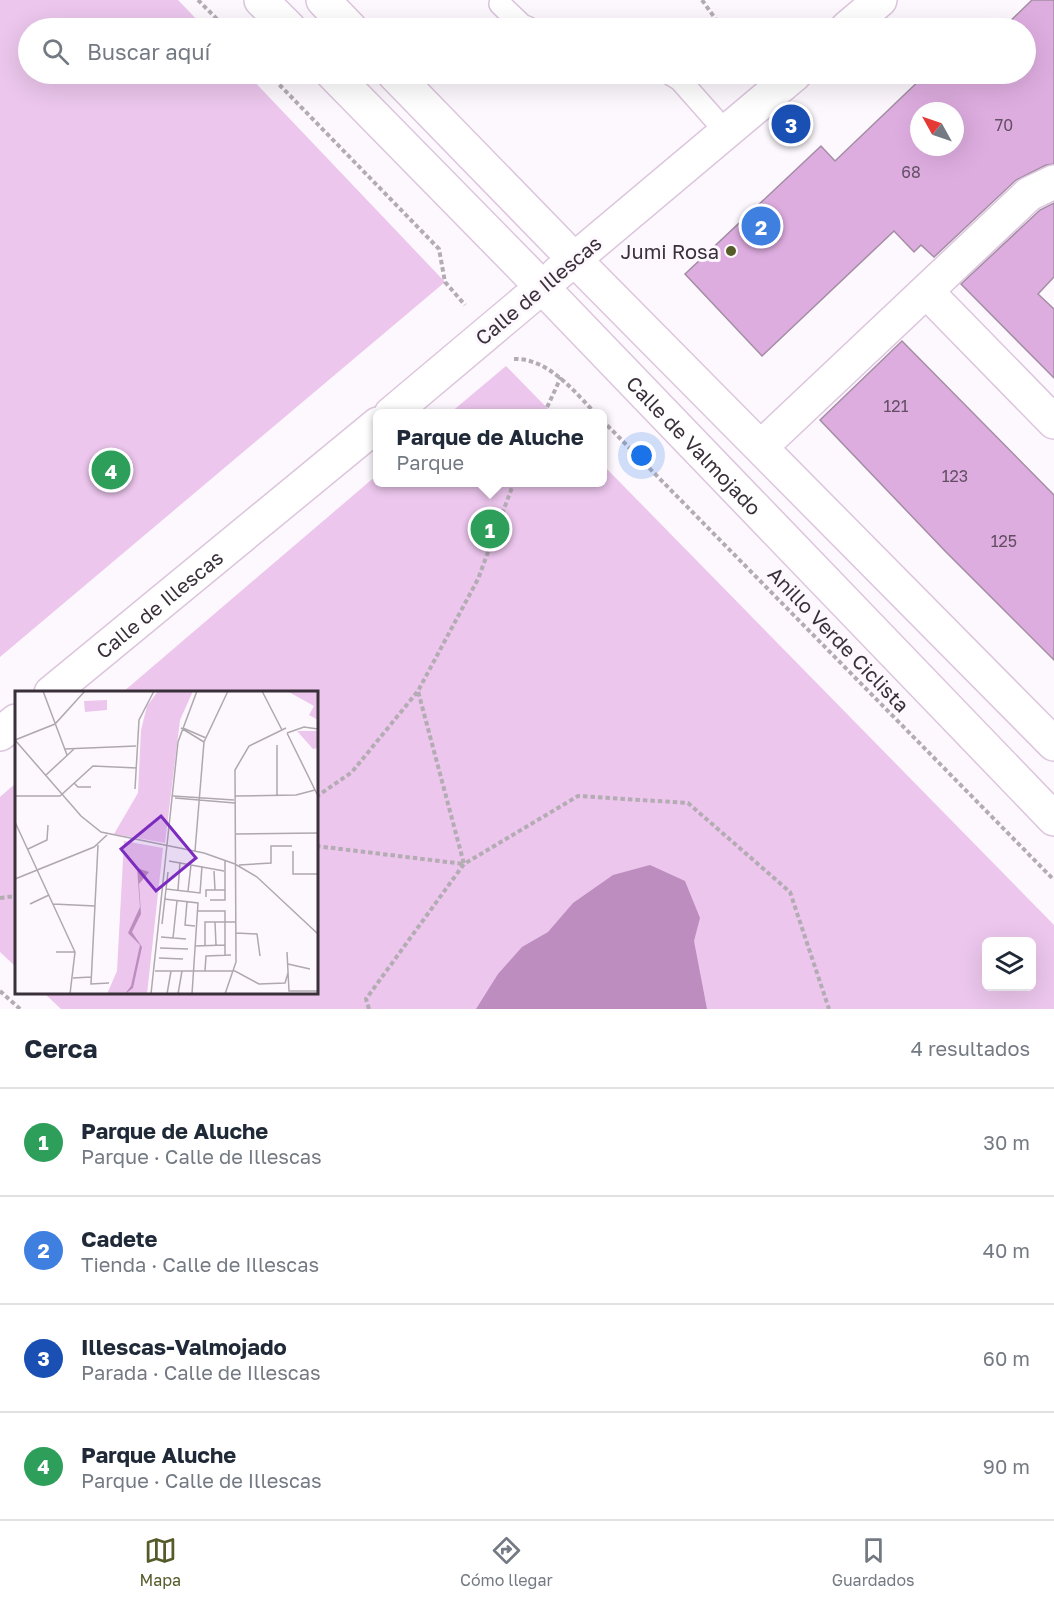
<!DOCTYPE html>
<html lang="es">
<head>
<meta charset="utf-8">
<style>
	body { margin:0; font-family:"Golos Text",sans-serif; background:#f6f6f7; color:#1f2937 }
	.controls { position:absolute; right:18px; bottom:18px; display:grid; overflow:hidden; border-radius:9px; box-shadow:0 6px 24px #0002 }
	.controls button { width:54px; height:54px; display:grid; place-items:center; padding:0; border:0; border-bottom:2px solid #e0e1e3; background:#fff; color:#1f2937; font:30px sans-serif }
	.compass { position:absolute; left:910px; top:102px; width:54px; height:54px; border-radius:50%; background:#fff; box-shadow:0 6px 24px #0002; rotate:310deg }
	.you { position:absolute; left:642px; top:456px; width:21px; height:21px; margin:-15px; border:4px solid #fff; border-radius:50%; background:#1a73e8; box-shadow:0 0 0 9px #1a73e833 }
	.badge { display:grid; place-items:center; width:39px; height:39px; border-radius:50%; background:#555b29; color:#fff; font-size:20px; font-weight:700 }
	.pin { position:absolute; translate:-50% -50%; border:3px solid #fff; box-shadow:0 2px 6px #0006 }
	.popup { position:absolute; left:373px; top:409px; width:234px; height:78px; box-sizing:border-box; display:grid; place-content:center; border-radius:9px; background:#fff; filter:drop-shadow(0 2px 4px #0005); font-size:20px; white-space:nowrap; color:#747a83 }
	.popup b { font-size:22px; color:#1f2937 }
	.popup::after { content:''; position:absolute; left:50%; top:100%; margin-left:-12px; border:12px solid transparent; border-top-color:#fff }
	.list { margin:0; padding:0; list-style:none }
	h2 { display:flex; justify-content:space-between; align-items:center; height:78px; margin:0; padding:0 24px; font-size:26px }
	h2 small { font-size:20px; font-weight:400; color:#747a83 }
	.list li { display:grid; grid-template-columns:39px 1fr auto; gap:18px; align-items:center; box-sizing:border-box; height:108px; padding:0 24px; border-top:2px solid #e0e1e3 }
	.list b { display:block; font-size:22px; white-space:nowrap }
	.list p { margin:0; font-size:20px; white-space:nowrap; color:#747a83 }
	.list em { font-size:20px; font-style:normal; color:#747a83 }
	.icon { flex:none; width:33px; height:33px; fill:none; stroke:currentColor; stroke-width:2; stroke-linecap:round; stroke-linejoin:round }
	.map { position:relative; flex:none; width:1054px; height:1009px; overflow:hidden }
	.search { position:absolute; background:#fff; box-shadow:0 6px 24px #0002; left:18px; right:18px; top:18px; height:66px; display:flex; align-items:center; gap:15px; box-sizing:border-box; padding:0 21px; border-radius:33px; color:#747a83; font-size:22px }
	.sheet { height:510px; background:#fff }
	nav { display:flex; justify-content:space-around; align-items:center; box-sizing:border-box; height:84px; border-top:2px solid #e0e1e3; background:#fff; font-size:16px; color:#747a83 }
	nav a { display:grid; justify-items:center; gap:3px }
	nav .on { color:#555b29 }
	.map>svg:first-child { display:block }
	.green { fill:#ecc6ed; fill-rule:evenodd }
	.water { fill:#bc8dbe }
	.building { fill:#deade0; stroke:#a38da4; stroke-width:1.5; fill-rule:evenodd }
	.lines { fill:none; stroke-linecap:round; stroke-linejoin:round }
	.service-casing { stroke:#dcc5dd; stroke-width:24 }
	.minor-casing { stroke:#dcc5dd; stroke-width:36 }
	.tertiary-casing { stroke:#dcc5dd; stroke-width:36 }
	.path { stroke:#b3acb3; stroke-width:4; stroke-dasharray:4.5 3; stroke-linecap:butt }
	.service { stroke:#fff; stroke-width:21 }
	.minor { stroke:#fff; stroke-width:33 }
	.tertiary { stroke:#fff; stroke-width:33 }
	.poi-dot { fill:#555b29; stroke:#fdf8fd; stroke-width:2 }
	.labels { text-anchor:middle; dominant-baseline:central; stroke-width:6; stroke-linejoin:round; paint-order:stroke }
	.number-label { font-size:16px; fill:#634f64 }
	.poi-label { font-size:20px; fill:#3a303a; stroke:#fdf8fd; text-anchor:end }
	.street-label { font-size:20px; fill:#3a303a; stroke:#fdf8fd }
	.inset-road { fill:none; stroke:#afa8af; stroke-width:1.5 }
	.view { fill:#7b2cbf; fill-opacity:0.15; stroke:#7b2cbf; stroke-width:3 }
	.inset-edge { fill:none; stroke:#3a303a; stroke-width:3 }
</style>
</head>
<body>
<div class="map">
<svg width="1054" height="1009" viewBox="0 0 1054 1009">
	<rect width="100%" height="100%" fill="#fdf8fd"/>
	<path class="green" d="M0 0H178L205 28H28V74H247L445 282 0 657Z
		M506 366 552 413H450Z
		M603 465 1054 925V1009H61L44 993H316V693L123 692 377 475 378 482H602ZM986 942H1032V987H986Z
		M16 783V967L0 952V797Z"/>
	<path class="water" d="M650 865 685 881 700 918 694 941 707 1009H476L498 974 522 947 548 932 573 903 613 875Z"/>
	<path class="building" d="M1032 0H1054V164L1046 165 1016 180 934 257 921 245 914 252 894 231 762 356 685 274 821 146 835 161 926 74H1026V28H1003ZM919 111H955V147H919Z
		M1054 203V277L1038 294 1054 309V378L961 284 1040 210Z
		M902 341 1054 495V660L945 551 820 420Z"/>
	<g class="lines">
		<defs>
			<path id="service" d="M500 4 522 25 529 28
				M670 74 680 80 726 132"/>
			<g id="minor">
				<path d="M927 292 1054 422"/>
				<path d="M391 414 542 287"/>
				<path d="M762 446 1029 194 1054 182"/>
				<path id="s1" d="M51 693 378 424"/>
				<path d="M0 734 16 721"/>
			</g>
			<g id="tertiary">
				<path d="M261 0 289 28"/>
				<path d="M323 0 350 28"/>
				<path d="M847 28 880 0"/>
				<path id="s2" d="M333 74 542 287 1054 819"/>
				<path d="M394 74 575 260 1054 744"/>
				<path d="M557 274 795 74"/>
			</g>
		</defs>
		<use href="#service" class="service-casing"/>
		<use href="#minor" class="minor-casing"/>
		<use href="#tertiary" class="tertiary-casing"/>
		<path class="path" d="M198 0 226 28
			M702 0 722 28
			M269 74 439 249 445 282 465 305
			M514 359C548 358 574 391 596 414
			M544 414 561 377
			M602 420 1054 880
			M316 797 352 772 418 691 478 579 514 482
			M316 846 464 864 418 691
			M0 898 16 896
			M0 991 20 1009
			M369 1009 366 999 464 864 578 796 688 803 790 892 829 1009"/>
		<use href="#service" class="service"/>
		<use href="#minor" class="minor"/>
		<use href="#tertiary" class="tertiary"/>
	</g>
	<circle class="poi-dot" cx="731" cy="251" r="6"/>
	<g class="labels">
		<g class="number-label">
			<text x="1004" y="125">70</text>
			<text x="911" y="172">68</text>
			<text x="896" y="406">121</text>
			<text x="955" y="476">123</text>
			<text x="1004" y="541">125</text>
		</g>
		<g class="poi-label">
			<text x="719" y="251">Jumi Rosa</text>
		</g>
		<g class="street-label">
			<text transform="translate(538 290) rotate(-40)">Calle de Illescas</text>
			<text stroke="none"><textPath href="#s2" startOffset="518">Calle de Valmojado</textPath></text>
			<text stroke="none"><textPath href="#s1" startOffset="140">Calle de Illescas</textPath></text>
			<text transform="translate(839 639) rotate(46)">Anillo Verde Ciclista</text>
		</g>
	</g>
	<g transform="translate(15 691)">
		<rect width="303" height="303" fill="#fdf8fd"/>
		<path d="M143 0H178L165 29 150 152 99 143 123 102 126 39 132 15ZM272 0H303V29L294 24 299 15ZM92 9V19L70 21 69 10ZM282 40H303V57L298 58ZM109 150 148 157 132 303H92L102 280Z" fill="#ecc6ed"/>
		<path d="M122 177 134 181 124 193 126 223 117 241 127 256 118 297 110 303 116 295 125 254 113 242 125 216Z" fill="#bc8dbe"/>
		<path class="inset-road" d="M28 0 52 64M247 0 267 39M166 37 189 51M168 37 191 47M272 42 303 105M272 42 289 36 303 38M0 49 66 125 86 141 189 162 220 173 242 186 303 243M0 49 40 33 70 0M49 58 121 55M31 84 59 58M59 92 63 96H76M120 98 124 29 139 0M262 104V54M0 105H45L78 75 122 77M158 105 219 109M220 105 281 104 300 99M160 107 220 112M0 131 60 261 55 303M220 143 303 142M83 154 76 293 94 292M13 158 32 149 33 134M180 160 189 51 213 0M278 160V183H303M154 170 209 180M224 174 256 172V155H277M199 180 200 199M0 188 79 156 92 144M151 198 185 202 187 175M163 199 165 171M173 200 176 174M191 206V199H210M149 208 183 212 177 303M195 209H210V169M172 211 170 234 180 235M15 213 34 204M38 213 80 215M182 220H210V264M200 231 201 254M147 233 153 181M221 242 242 243 245 265M146 246 171 248M158 247 162 210M190 254V231H221M180 255 210 254M145 257 173 258M41 261H60M272 261 274 300H303M144 267 168 268M273 273 295 278M140 280H220L244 293 270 292 273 282M190 280 191 265 216 264M58 287 76 286M136 303 163 51 182 0M152 303 156 280M163 303 167 280M210 303 221 271 220 79 234 55 271 37"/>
		<path class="view" d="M146 125 181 167 141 200 106 158Z"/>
		<rect width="303" height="303" class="inset-edge"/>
	</g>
</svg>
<div class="controls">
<button><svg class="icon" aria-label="layers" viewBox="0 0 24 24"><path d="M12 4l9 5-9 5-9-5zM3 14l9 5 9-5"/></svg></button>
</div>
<svg class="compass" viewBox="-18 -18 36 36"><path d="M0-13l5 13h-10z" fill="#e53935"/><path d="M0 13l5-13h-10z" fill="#747a83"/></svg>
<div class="you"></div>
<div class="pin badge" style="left:490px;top:529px;background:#2e9e5b">1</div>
<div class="popup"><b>Parque de Aluche</b>Parque</div>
<div class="pin badge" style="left:761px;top:226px;background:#3f7fe0">2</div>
<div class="pin badge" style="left:791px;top:124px;background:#1a4fb4">3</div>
<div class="pin badge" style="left:111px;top:470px;background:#2e9e5b">4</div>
<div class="search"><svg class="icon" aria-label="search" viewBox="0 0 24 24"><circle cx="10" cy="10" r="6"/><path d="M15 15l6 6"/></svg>Buscar aquí</div>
</div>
<section class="sheet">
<h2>Cerca<small>4 resultados</small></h2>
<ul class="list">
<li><span class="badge" style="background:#2e9e5b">1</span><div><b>Parque de Aluche</b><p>Parque · Calle de Illescas</p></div><em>30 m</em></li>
<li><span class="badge" style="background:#3f7fe0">2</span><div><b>Cadete</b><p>Tienda · Calle de Illescas</p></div><em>40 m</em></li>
<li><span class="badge" style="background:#1a4fb4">3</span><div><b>Illescas-Valmojado</b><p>Parada · Calle de Illescas</p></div><em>60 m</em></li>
<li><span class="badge" style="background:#2e9e5b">4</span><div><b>Parque Aluche</b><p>Parque · Calle de Illescas</p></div><em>90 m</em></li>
</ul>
</section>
<nav>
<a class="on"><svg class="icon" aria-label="map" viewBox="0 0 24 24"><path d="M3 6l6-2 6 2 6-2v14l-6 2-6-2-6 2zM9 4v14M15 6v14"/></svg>Mapa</a>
<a><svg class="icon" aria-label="directions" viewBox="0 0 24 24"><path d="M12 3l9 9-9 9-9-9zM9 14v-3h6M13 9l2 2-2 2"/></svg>Cómo llegar</a>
<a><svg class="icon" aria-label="saved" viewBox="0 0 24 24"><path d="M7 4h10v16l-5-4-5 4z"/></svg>Guardados</a>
</nav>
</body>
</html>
